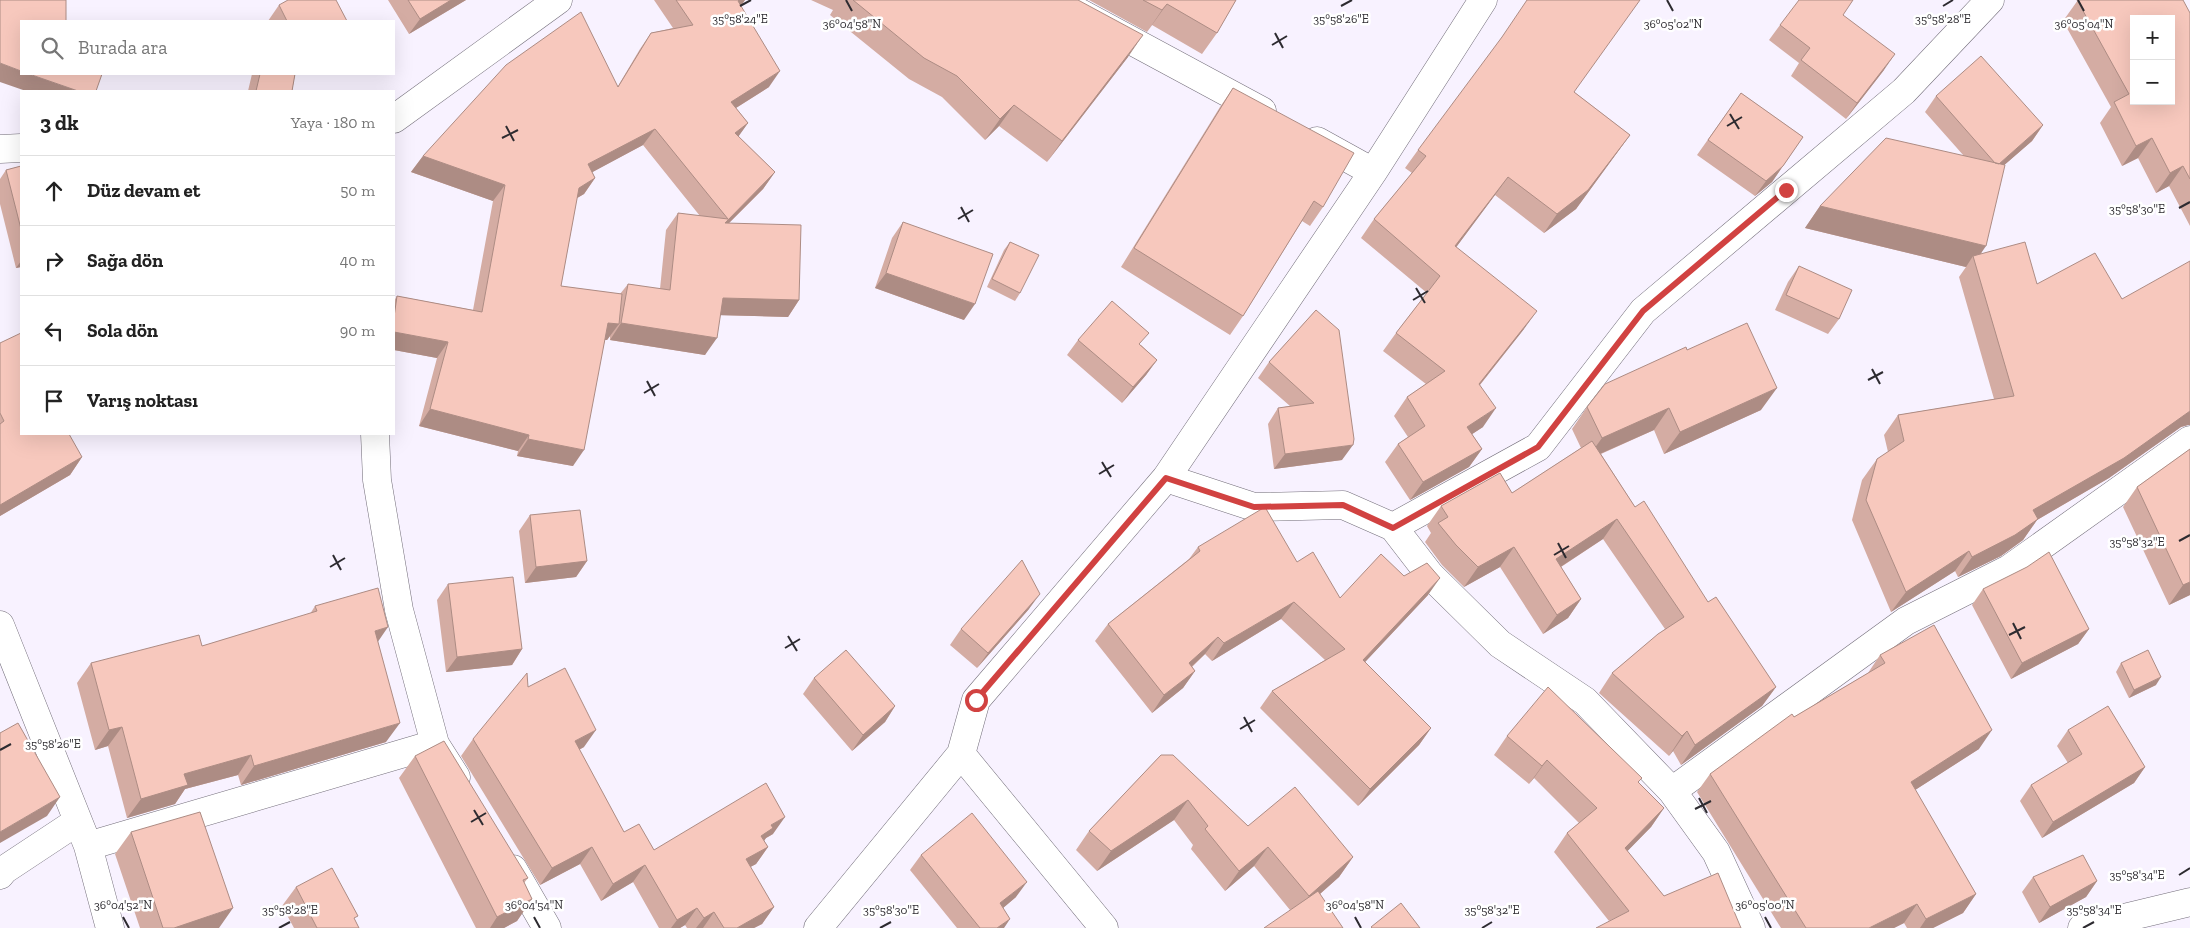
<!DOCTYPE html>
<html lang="tr">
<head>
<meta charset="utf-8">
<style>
	body { margin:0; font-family:"Zilla Slab",serif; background:#f6f6f6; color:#222 }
	.controls { position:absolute; right:15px; top:15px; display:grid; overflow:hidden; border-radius:0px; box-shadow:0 5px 20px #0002 }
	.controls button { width:45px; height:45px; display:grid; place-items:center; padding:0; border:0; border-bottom:1px solid #e0e0e0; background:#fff; color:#222; font:25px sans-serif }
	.stop { position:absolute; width:15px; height:15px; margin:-11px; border:4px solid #d14241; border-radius:50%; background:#fff }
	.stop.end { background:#d14241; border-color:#fff; box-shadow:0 1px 5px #0008 }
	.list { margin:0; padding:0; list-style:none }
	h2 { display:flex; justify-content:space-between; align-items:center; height:65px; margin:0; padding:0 20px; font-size:21px }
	h2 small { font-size:16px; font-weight:400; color:#767676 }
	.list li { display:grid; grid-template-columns:32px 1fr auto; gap:15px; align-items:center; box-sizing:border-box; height:70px; padding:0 20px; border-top:1px solid #e0e0e0 }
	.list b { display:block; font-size:19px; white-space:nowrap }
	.list em { font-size:16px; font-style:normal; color:#767676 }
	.icon { flex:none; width:28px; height:28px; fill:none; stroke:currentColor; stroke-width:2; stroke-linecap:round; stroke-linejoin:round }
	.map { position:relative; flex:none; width:2190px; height:928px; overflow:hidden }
	.search { position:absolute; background:#fff; box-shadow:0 5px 20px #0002; left:20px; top:20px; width:375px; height:55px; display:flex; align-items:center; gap:12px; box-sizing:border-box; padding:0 18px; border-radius:0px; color:#767676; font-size:19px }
	.panel { position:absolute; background:#fff; box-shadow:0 5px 20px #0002; left:20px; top:90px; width:375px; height:345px; border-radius:0px }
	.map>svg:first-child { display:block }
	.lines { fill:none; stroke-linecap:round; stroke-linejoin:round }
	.minor-casing { stroke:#736e7a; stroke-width:29 }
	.minor { stroke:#fff; stroke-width:28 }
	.wall { fill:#d4aca3; fill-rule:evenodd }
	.shaded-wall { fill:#ad8c84 }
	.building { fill:#f7c8bd; stroke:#ad8c84; fill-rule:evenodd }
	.route { stroke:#d14241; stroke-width:6 }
	.ticks { fill:none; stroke:#2d2b30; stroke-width:2 }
	.ticks-label { font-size:12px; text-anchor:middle; fill:#2d2b30; stroke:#fff; stroke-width:5; stroke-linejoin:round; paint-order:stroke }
</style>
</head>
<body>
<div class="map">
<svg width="2190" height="928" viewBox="0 0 2190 928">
	<rect width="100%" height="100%" fill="#f8f2ff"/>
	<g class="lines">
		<defs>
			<path id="minor" d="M1056 0 1262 111
				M394 119 558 0
				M1317 141 1373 172
				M0 149 21 148
				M375 434 377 480 399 610 435 744 456 777
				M1166 478 1254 507 1343 505 1393 527 1430 575 1500 644 1585 701 1672 791 1716 852 1751 928
				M1393 527 1538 447 1643 311 1904 91 1990 0
				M0 625 88 846 110 928
				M961 754 1104 928
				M1672 791 1906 621 2009 569 2190 440
				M88 846 435 744
				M513 869 547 928
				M0 875 4 870 78 821
				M818 928 961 754 976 700 1166 478 1373 172 1483 0
				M2082 928 2190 902"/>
		</defs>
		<use href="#minor" class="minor-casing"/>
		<use href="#minor" class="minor"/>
	</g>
	<path class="wall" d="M388 0H466L409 34Z
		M654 0H745L741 6 769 87 736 108 748 123 738 136 775 172 763 189 729 223 799 300 788 317 720 315 705 355 610 340V336L607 340H605L573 466 517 456 518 451 419 426 437 358 394 350V301L397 296 473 310 493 201 411 172 423 156 618 86 640 49 651 33 673 28ZM643 145 700 216 678 213 666 230 660 289 628 284 620 294 561 286 577 198 584 194 595 178 592 172Z
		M811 0H1078L1128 57 1047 162 999 126 985 140 942 97 909 79 830 15 833 10Z
		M1089 0H1236L1217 33 1202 54 1152 25 1147 32Z
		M2078 0 2190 13V226L2169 186 2156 193 2138 158 2122 166 2100 123 2111 107 2063 21Z
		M279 5 347 21H268Z
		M1843 15 1884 70 1846 119 1791 76 1799 63 1769 40 1780 25Z
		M252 74H295L292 91H248Z
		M1233 88 1323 207 1310 226 1302 221 1243 316 1230 335 1121 267 1220 107Z
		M1574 92 1630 135 1576 209 1544 233 1495 195 1456 247 1524 329 1480 385 1483 427 1472 434 1482 449 1469 467 1410 500 1385 462 1398 444 1408 437 1394 416 1407 397 1426 384 1383 351 1396 333 1427 293 1361 238 1374 219 1412 173 1405 168 1418 150Z
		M1741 93 1803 137 1772 182 1755 196 1697 155Z
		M1936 96 2043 125 2032 141 2004 165 1981 254 2037 284 2188 425 2181 427 2109 478 2037 520 2023 540 2001 556 1958 577 1955 571 1891 612 1852 520 1862 480 1877 459 1888 452 1884 435 1898 415 1994 399 1959 277 1966 267 1805 228 1820 206 1964 156 1925 112Z
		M21 166V267L16 268 0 204V179L6 170Z
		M903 222 964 320 875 288 892 238Z
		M1010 242 1020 293 1015 301 987 287 1004 250Z
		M1799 266 1839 319 1828 334 1775 310 1788 282Z
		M1316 310 1342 460 1274 469 1268 424 1278 408 1290 406 1258 378 1269 362Z
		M1078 340 1141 345 1157 360 1146 375 1122 403 1067 355Z
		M0 343 21 434 82 457 70 475 0 516Z
		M1687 350 1761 410 1664 454 1654 430 1601 454 1635 507 1708 602 1776 687 1762 706 1681 765 1673 751 1669 756 1599 693 1612 673 1665 629 1603 539 1561 567 1581 599 1568 618 1543 634 1500 567 1464 587 1442 565 1425 542 1431 533 1427 526 1441 506 1512 493 1581 448 1572 429 1587 407Z
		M2190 449V595L2169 605 2123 507 2137 487Z
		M530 515 587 561 576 577 525 583 519 531Z
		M1198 547 1297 562 1340 598 1404 576 1428 595 1365 662 1431 728 1419 745 1358 806 1260 708 1272 691 1325 660 1281 619 1212 661 1205 654 1192 667 1195 671 1183 688 1152 713 1095 641 1108 624 1189 559Z
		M448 584 522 649 512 665 446 672 437 600Z
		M1983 589 2089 629 2078 644 2011 679 1972 605Z
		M315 606 378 642 386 742 241 785 238 775 185 789 175 804 127 818 108 746 95 750 77 683 91 663 202 646 310 614Z
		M1029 609 977 668 950 645 961 629Z
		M1880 655 1979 749 1915 790 1976 894 1963 913 1933 928H1907L1904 923 1894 928H1781L1697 792 1710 774 1794 717 1868 673Z
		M2121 663 2156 685 2129 698 2116 672Z
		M814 678 895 706 885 722 852 751 803 694Z
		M528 687 584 747 579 750 624 832 654 850 773 834 766 838 764 841 768 847 756 864 750 867 774 907 762 924 754 928H687L685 925 680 928H659L633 882 601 901 580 864 540 885 461 756 473 739Z
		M2068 730 2145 767 2134 783 2042 838 2020 801 2031 785 2068 763 2057 746Z
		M1507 736 1638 783 1664 808 1651 827 1627 851 1664 896 1609 921 1554 852 1567 833 1579 823 1534 778 1529 784 1494 755Z
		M1161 755 1248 826 1353 857 1339 877 1320 894 1290 910 1254 866 1225 891 1191 849 1193 845 1174 820 1097 871 1076 850 1089 831Z
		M415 756 528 878 524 883 532 899 517 921 504 928H476L399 778Z
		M131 832 219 928H140L115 854Z
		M921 855 1016 897 1003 908 1004 928H957L910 870Z
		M2033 877 2097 881 2086 897 2039 923 2022 892Z
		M296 887 355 920 359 928H294L282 906Z"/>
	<path class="shaded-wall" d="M451 0H466L409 34 420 19Z
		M739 0H745L738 10 726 17Z
		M1167 4 1147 32 1162 10Z
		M1143 35 1128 57 1047 162 1062 141Z
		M1895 54 1884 70 1846 119 1857 103Z
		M0 63 21 71V74H29L78 91H26L0 82Z
		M780 71 769 87 720 118 731 102Z
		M1014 105 999 126 985 140 1000 119Z
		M748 123 736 140 735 133Z
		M2043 125 2032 141 1986 181 1997 166Z
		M655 129 643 145 576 181 588 164Z
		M1630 135 1576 209 1544 233 1557 214Z
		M2152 138 2138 158 2122 166 2136 146Z
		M423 156 505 185 493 201 411 172Z
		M1783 166 1772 182 1755 196 1766 181Z
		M2183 166 2169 186 2156 193 2170 173Z
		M775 172 763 189 713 239 725 223Z
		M1508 177 1495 195 1443 265 1455 246Z
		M595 178 584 194 567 204 579 188Z
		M1820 206 1986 246 1975 262 1973 256 1966 267 1805 228Z
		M21 261V267L16 268Z
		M886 273 975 304 964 320 875 288Z
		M723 298 799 300 788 317 712 315Z
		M1537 311 1524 329 1466 402 1479 384Z
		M608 323 619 324 607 340 597 339Z
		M621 323 717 338 705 355 610 340Z
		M394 332 448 342 437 358 394 350Z
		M1157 360 1146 375 1122 403 1133 387Z
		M1777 388 1761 410 1664 454 1680 432Z
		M1496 408 1483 427 1454 446 1467 427Z
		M1669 408 1654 430 1586 460 1602 438Z
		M430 409 529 435 518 451 419 426Z
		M2190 411V425H2188L2181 427 2109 478 2037 520 2023 540 2001 556 1958 577 1972 557 2033 510Z
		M528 439 584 450 573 466 517 456Z
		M1353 445 1342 460 1274 469 1285 454Z
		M1482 449 1469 467 1410 500 1423 482Z
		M82 457 70 475 0 516V505Z
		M1617 519 1603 539 1542 579 1556 559Z
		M1514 547 1500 567 1464 587 1478 567Z
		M1969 551 1955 571 1891 612 1906 592Z
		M587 561 576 577 525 583 536 567Z
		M1440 578 1428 595 1351 677 1363 660Z
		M2190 582V595L2169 605 2183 585Z
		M1040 594 1029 609 977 668 988 653Z
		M1581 599 1568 618 1543 634 1557 615Z
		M1294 602 1281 619 1212 661 1224 643Z
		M388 627 375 646V631Z
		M2089 629 2078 644 2011 679 2022 663Z
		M1218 637 1205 654 1177 680 1189 663Z
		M522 649 512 665 446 672 457 657Z
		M1195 671 1183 688 1152 713 1164 695Z
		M2161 677 2156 685 2129 698 2134 690Z
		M1776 687 1762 706 1681 765 1695 745Z
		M895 706 885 722 852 751 863 735Z
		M400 723 386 742 241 785 254 766Z
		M122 727 108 746 95 750 109 730Z
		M1431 728 1419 745 1358 806 1370 789Z
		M596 730 584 747 563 758 575 741Z
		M1992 730 1979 749 1898 801 1911 782Z
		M1687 731 1673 751 1669 756 1682 736Z
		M251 755 238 775 185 789 175 804 127 818 141 799 184 774Z
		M1547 760 1534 778 1529 784 1542 766Z
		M2145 767 2134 783 2042 838 2053 822Z
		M60 797 47 816 0 843V832Z
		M1188 800 1174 820 1097 871 1111 851Z
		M1664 808 1651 827 1612 867 1625 848Z
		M785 817 773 834 766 838 761 845V836L771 825Z
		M592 847 580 864 540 885 552 868Z
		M768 847 756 864 734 876 746 859Z
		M1268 847 1254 866 1225 891 1239 871Z
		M1353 857 1339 877 1295 916 1309 896Z
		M645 865 633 882 601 901 613 884Z
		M2097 881 2086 897 2039 923 2050 907Z
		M1027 882 1016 897 990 919 1000 903Z
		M1976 894 1963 913 1933 928H1920L1926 919Z
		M532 899 517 921 504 928H490L497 917Z
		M1917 904 1904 923 1894 928H1869Z
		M774 907 762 924 754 928H737Z
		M233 908 219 928H174Z
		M697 908 685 925 680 928H671L677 920Z
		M714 912 703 928H696L704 918Z
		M1010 919 1004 928H997Z"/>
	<path class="building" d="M0 0H66V21H21V71L0 63Z
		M288 0H336L347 21H287L279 5Z
		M408 0H451L420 19Z
		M676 0H739L738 1 780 71 731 102 748 123 735 133 775 172 725 223 801 225 799 300 723 298 717 338 621 323 628 284 670 290 678 213 728 219 655 129 588 164 595 178 579 188 561 286 622 294 619 324 608 323 584 450 528 439 529 435 430 409 448 342 394 332V317L397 296 482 312 505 185 423 156 506 65 581 12 618 87 651 33 693 25Z
		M853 0H1078L1143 35 1062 141 1014 105 1000 119 957 76 924 58Z
		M1143 0H1236L1217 33 1167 4 1162 10Z
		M1527 0H1640L1574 92 1630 135 1588 190 1557 214 1508 177 1455 246 1537 311 1479 384 1496 408 1467 427 1482 449 1423 482 1398 444 1425 426 1407 397 1445 371 1396 333 1440 276 1374 219 1426 156 1418 150 1502 37Z
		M1799 0H1853L1843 15 1895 54 1857 103 1801 60 1810 48 1780 25Z
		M2077 0H2183L2190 13V179L2183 166 2170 173 2152 138 2136 146 2114 102 2129 94ZM2134 19H2171V101H2134Z
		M1981 56 2043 125 1999 164 1995 163 1936 96Z
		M29 74H102L96 91H78Z
		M260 74H295L292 91H256Z
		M1233 88 1354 153 1323 207 1314 201 1243 316 1134 248Z
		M1741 93 1803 137 1783 166 1766 181 1708 140Z
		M1886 138 2005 165 1986 246 1820 206Z
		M21 166V229L6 170Z
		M903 222 993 254 975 304 886 273Z
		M1010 242 1039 255 1020 293 992 279Z
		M2025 242 2037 284 2095 253 2122 299 2190 261V411L2124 458 2033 510 2038 519 2015 535 1972 557 1969 551 1906 592 1866 500 1877 459 1904 441 1898 415 2014 396 1973 256Z
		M1799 266 1852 290 1839 319 1786 295Z
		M1112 301 1149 333 1139 344 1157 360 1133 387 1078 340Z
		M1316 310 1339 330 1354 439 1353 445 1285 454 1278 408 1314 403 1269 362Z
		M1747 323 1777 388 1680 432 1669 408 1602 438 1587 407 1605 384 1686 347 1687 350Z
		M21 333V434H69L82 457 0 505V424L4 421 0 413V343Z
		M1592 441 1635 507 1644 501 1708 602 1716 597 1776 687 1695 745 1687 731 1682 736 1612 673 1658 634 1684 617 1617 519 1556 559 1581 599 1557 615 1514 547 1478 567 1456 545 1438 523 1448 517 1441 506 1500 473 1512 493Z
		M2190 449V582L2183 585 2137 487Z
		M1265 507 1297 562 1313 552 1340 598 1381 554 1404 576 1427 563 1440 578 1363 660 1431 728 1370 789 1272 691 1345 649 1294 602 1224 643 1218 637 1189 663 1195 671 1164 695 1108 624 1200 551 1198 547Z
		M580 510 587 561 536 567 530 515Z
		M2049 552 2089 629 2022 663 1983 589 2027 567Z
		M1022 560 1040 594 988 653 961 629Z
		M513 577 522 649 457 657 448 584Z
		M378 588 388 627 375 631 400 723 254 766 251 755 184 774 188 785 141 799 122 727 109 730 91 663 199 635 202 646 317 611 315 606Z
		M1934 625 1992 730 1911 782 1976 894 1926 919 1917 904 1869 928H1806L1710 774 1792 714 1794 717 1885 663 1880 655Z
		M846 650 895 706 863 735 814 678Z
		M2148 650 2161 677 2134 690 2121 663Z
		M565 668 596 730 575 741 624 832 639 824 654 850 766 783 785 817 771 825 773 828 761 836 768 847 746 859 774 907 737 928H724L714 912 704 918 697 908 677 920 645 865 613 884 592 847 552 868 473 739 527 673 528 687Z
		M1548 687 1642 778 1638 782 1664 808 1625 848 1664 896 1718 873 1741 928H1596L1629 911 1567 833 1597 808 1547 760 1542 766 1507 736Z
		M2108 706 2145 767 2053 822 2031 785 2082 754 2068 730Z
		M18 723 60 797 0 832V733Z
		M444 741 528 878 523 880 532 899 497 917 415 756Z
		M1161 755H1173L1248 826 1295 787 1353 857 1309 896 1268 847 1239 871 1205 829 1208 826 1188 800 1111 851 1089 831Z
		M200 812 233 908 174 928H163L131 832Z
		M972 813 1027 882 1000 903 1010 919 997 928H980L921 855Z
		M2083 855 2097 881 2050 907 2033 877Z
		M332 868 358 916 354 918 359 928H317L296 887Z
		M1318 891 1343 928H1264Z
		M1401 903 1420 928H1372L1371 927Z"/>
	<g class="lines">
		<path class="route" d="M976 700 1166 478 1254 507 1343 505 1393 528 1538 447 1643 311 1786 190"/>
	</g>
	<path class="ticks" d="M846 0 852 11M1667 0 1673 11M2078 0 2084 11M740 6 751 0M1341 6 1352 0M1943 6 1953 0M1275 33 1283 48M1272 45 1287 36M1730 114 1739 129M506 126 514 141M1727 126 1742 117M502 138 518 130M961 207 969 222M2179 208 2190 202M958 219 973 210M1416 288 1425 303M1413 300 1428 291M1872 369 1880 384M1868 380 1883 372M647 381 655 396M644 393 659 384M1102 462 1111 477M1099 474 1114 465M2179 541 2190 535M1558 543 1566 558M333 555 341 570M1554 555 1569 546M330 567 345 558M2013 623 2021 639M2009 635 2025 627M788 636 797 651M785 648 800 639M1244 717 1252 732M1240 729 1255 720M0 750 11 744M1699 798 1707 813M1695 809 1711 801M474 810 483 825M471 822 486 813M2179 875 2190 868M123 917 129 928M534 917 540 928M1355 917 1361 928M1765 917 1771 928M279 928 290 922M880 928 891 922M1482 928 1492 922M2083 928 2094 922"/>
	<g class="ticks-label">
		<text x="740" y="23">35°58'24"E</text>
		<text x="1341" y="23">35°58'26"E</text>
		<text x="1943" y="23">35°58'28"E</text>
		<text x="2084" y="28">36°05'04"N</text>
		<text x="852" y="28">36°04'58"N</text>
		<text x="1673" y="28">36°05'02"N</text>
		<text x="2137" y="213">35°58'30"E</text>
		<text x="2137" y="546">35°58'32"E</text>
		<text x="53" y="748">35°58'26"E</text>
		<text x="2137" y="879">35°58'34"E</text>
		<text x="123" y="909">36°04'52"N</text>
		<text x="534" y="909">36°04'54"N</text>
		<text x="1355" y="909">36°04'58"N</text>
		<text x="1765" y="909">36°05'00"N</text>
		<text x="290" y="914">35°58'28"E</text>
		<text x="891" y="914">35°58'30"E</text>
		<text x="1492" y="914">35°58'32"E</text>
		<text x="2094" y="914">35°58'34"E</text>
	</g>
</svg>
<div class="controls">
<button>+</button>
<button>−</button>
</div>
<div class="stop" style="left:976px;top:700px"></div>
<div class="stop end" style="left:1786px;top:190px"></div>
<div class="search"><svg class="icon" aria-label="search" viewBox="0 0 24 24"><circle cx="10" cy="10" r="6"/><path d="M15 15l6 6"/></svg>Burada ara</div>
<section class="panel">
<h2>3 dk<small>Yaya · 180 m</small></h2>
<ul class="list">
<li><svg class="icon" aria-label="ahead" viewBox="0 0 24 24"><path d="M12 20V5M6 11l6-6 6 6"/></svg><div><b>Düz devam et</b></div><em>50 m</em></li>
<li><svg class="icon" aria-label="right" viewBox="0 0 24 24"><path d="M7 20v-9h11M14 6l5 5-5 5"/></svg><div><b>Sağa dön</b></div><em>40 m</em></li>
<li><svg class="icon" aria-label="left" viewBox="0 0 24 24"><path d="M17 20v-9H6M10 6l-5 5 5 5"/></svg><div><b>Sola dön</b></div><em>90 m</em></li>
<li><svg class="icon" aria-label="arrive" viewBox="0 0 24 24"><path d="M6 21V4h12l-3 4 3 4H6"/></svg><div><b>Varış noktası</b></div></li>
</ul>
</section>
</div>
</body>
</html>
